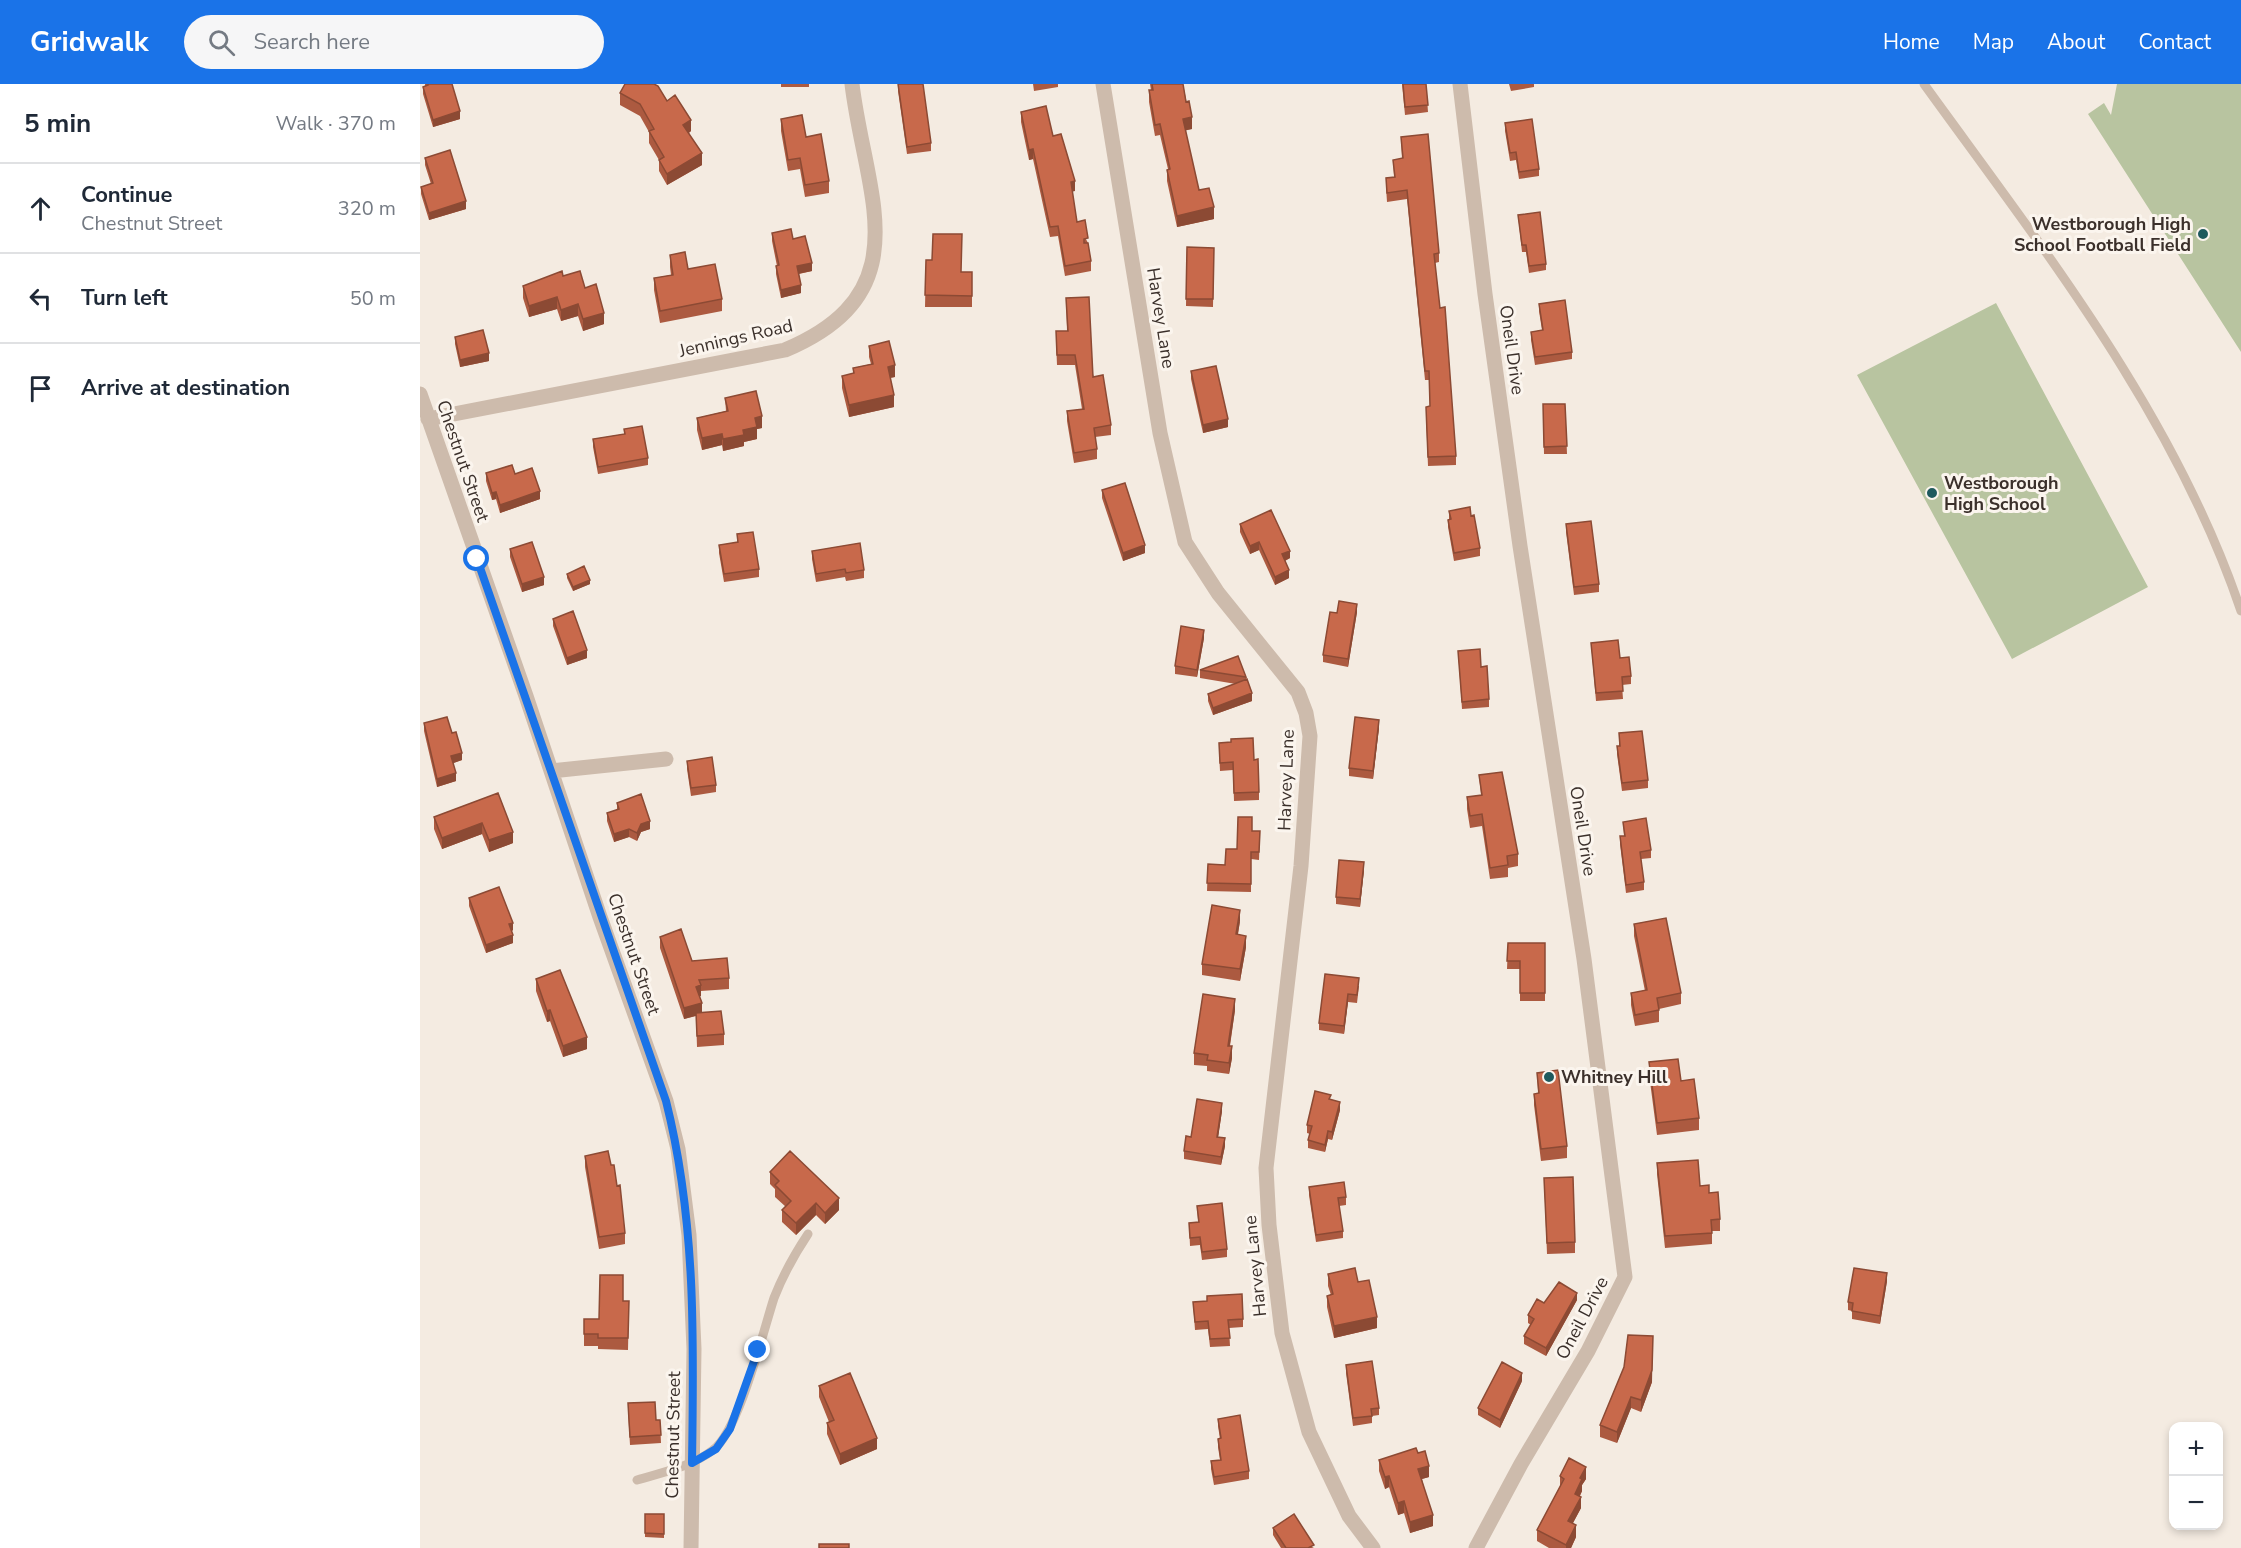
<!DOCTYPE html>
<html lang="en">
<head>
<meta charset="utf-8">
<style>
	body { margin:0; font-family:"Nunito Sans",sans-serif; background:#f6f6f7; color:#1f2937 }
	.controls { position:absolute; right:18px; bottom:18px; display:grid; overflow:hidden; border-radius:12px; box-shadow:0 3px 9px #0003 }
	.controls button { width:54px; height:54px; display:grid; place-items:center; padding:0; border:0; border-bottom:2px solid #e0e1e3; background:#fff; color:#1f2937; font:30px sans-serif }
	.stop { position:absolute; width:18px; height:18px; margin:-14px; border:4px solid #1a73e8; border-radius:50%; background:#fff }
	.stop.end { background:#1a73e8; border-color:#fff; box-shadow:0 2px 6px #0008 }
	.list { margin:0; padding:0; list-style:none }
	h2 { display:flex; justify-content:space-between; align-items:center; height:78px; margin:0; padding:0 24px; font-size:26px }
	h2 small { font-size:20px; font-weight:400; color:#747a83 }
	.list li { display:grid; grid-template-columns:39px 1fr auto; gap:18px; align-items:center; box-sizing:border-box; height:90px; padding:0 24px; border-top:2px solid #e0e1e3 }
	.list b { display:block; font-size:22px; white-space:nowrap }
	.list p { margin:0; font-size:20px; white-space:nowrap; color:#747a83 }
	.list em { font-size:20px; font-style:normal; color:#747a83 }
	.icon { flex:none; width:33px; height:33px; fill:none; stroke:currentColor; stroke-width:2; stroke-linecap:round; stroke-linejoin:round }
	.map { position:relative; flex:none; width:1821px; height:1464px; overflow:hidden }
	header { display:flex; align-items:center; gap:36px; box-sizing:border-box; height:84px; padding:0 30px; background:#1a73e8; color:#fff }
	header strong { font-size:28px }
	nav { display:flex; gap:33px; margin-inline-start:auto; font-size:21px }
	.search { width:420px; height:54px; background:#f6f6f7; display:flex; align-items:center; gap:15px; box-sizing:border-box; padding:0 21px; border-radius:33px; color:#747a83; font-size:22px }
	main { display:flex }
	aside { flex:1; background:#fff }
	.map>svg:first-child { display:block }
	.green { fill:#b8c4a0 }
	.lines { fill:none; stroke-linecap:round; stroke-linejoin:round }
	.service { stroke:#cdbbac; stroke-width:9 }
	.minor { stroke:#cdbbac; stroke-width:15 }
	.wall { fill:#ac5a40 }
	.shaded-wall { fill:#8c4a34 }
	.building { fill:#c8694b; stroke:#8c4a34; stroke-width:1.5 }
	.route { stroke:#1a73e8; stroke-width:8 }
	.poi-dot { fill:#1f5a5e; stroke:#fbf5ee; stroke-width:2 }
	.labels { text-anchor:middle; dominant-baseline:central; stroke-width:6; stroke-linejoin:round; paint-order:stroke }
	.poi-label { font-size:18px; font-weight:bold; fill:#3b302b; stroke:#fbf5ee; text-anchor:start }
	.street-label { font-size:18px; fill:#3b302b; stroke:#fbf5ee }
</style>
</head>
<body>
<header>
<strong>Gridwalk</strong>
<div class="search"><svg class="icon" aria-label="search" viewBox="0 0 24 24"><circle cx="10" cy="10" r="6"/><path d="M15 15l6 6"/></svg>Search here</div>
<nav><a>Home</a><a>Map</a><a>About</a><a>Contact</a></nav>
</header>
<main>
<aside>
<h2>5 min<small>Walk · 370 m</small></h2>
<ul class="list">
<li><svg class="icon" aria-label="ahead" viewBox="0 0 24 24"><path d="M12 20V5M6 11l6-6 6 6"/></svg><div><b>Continue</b><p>Chestnut Street</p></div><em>320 m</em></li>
<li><svg class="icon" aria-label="left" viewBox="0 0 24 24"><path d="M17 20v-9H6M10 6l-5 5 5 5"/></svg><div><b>Turn left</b></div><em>50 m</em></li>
<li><svg class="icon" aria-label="arrive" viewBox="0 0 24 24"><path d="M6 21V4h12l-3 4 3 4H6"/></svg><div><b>Arrive at destination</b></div></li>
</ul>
</aside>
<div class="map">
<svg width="1821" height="1464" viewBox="0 0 1821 1464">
	<rect width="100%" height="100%" fill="#f4ebe1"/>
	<path class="green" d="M1697 0H1821V268L1668 30 1684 19 1691 31Z
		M1576 219 1728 503 1592 575 1437 291Z"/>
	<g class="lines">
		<path class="service" d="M1504 0C1624 166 1755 331 1821 527
			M217 1396C243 1388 271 1383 293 1366 319 1347 343 1248 354 1214 363 1191 374 1171 388 1150"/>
		<path class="minor" d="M683 0 740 349 765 458 798 509 878 608 886 629 890 652 881 782 846 1084 849 1141 862 1249 889 1348 929 1432 953 1464
			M1040 0 1065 210 1100 462 1164 875 1205 1193 1168 1267 1101 1380 1056 1464
			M0 310 106 612 180 833 246 1017 258 1065 269 1151 274 1265 271 1464
			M8 335 365 266C503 208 445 110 432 0
			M131 687 246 675"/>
	</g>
	<path class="wall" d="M5 0H32L40 35 13 43 3 10V3L5 2Z
		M361 0H389V3H361Z
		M478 0 511 59V67L487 70 478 7Z
		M613 0H638V3L614 7Z
		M730 0H763L772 45 765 46 779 106 794 135 757 143 747 97V86L748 85 740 51 735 52 729 18V6H731Z
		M982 0H1006L1008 28 985 31Z
		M1089 0H1114V3L1091 7Z
		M200 9 247 17 271 47 269 49 282 81 247 101 239 87V76L229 59V48L220 32 200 21Z
		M601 28 633 52 655 107H652L657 138 668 159 671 177V187L645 192 638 152 630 153 613 75 609 76 601 38Z
		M361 35 409 97V109L385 113 380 85 368 87 361 47Z
		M1085 39 1119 85V92L1099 95 1096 76 1090 77 1085 47Z
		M981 53 1019 169V178L1015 179 1036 372V381L1008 382 1006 332 1010 323 1009 296H1005L987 115 967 118 966 103V94L974 93 973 76 982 75Z
		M5 74 46 125 9 136 1 110V103L11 100 5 81Z
		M1098 131 1126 180V186L1109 189 1106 168H1102Z
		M352 149 373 155 392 187 379 190 381 209 361 214 356 190V182H357L352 157Z
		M767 163 794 164 793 223 766 222Z
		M250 171 302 215V227L240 239 234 206V194L251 191 250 183Z
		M506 176 541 188H552V223H505Z
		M143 192 165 204 184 240 163 247 158 232 141 237 137 225 109 233 103 214V202Z
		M646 214 691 341V351L675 353 677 365V375L654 379 647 337V327L662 325 655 281H637L636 257V247H647Z
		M1119 220 1152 268V275L1115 281 1111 256V248L1122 246 1119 227Z
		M35 253 69 277 40 283 35 260Z
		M449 262 475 293 470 294 474 323 429 333 422 304V292L433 290V284L451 280 449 273Z
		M771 287 808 343 783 349 771 295Z
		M305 314 342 344 337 345V355L324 358V362L303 367 302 361 282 366 277 346V334L306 327Z
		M1123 320H1145L1147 370H1124Z
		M204 345 228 374V381L178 390 173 363V355L204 350Z
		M66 389 95 390 120 415 80 429 76 415 72 416 66 397Z
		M682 406 725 469 703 477 682 414Z
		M1029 427 1051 432 1060 464V472L1034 477 1028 443V436L1029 435Z
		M820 440 870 474 865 477 869 494 855 501 839 466 830 470 820 448Z
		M1146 440 1179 500V508L1154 511 1146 448Z
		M317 450 339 485V493L304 498 299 469V461L317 459Z
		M90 465 124 501 102 508 90 473Z
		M392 467 444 486V494L426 497 425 493 396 498 392 475Z
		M147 490 170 500 153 507 147 494Z
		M937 528 928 583 903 578V571L917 529Z
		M133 535 167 574 147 581 133 542Z
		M784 554 777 593 755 590V582Z
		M1171 559 1200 574 1211 592V600L1202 601 1203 615 1176 617Z
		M1038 567 1061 583 1069 615V623L1042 625Z
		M780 586 826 593 832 617 793 631 788 617V610L816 600 780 594Z
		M4 639 32 649 42 676 33 679 36 697 17 703 4 647Z
		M959 644 953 695 929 692V684Z
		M1199 649 1228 696V704L1202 707 1197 670V662H1199Z
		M799 667 834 676 839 708V716L814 717 813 686 800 687Z
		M267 677 296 701V708L271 712 267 685Z
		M1059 691 1098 770V782L1088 784V793L1070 795 1062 742 1050 744 1047 725V713L1061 711Z
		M78 709 93 759 69 768 62 750 22 765 14 745V733Z
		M197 719 230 745 221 748 217 757 209 753 194 758 187 737V729L197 726Z
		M1203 738 1231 766V774L1221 775 1224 798V806L1206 809 1200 760V752H1204Z
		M832 747H840L839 776 831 775V808L787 807 788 780 805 781 817 765Z
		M944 786 940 823 916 820V813Z
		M49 814 93 846 92 847 93 859 66 869 49 822Z
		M820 837 818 850 826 863 820 897 782 891V880Z
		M1214 840 1261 909V920L1239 925V938L1215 942 1211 921V909L1225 907 1214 852Z
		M240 853 272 877 309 894V905L281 907V912H279L282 929 304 950V961L277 963 276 932 264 935 240 864Z
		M1088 859H1125V917H1100V885H1087Z
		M905 890 939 902 937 919 928 918 924 950 899 946V939Z
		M116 895 167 965 143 973 130 937 127 938 116 907Z
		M815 926 810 962 812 974 809 990 787 987V982L774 981V969Z
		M1229 978 1261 997 1279 1034V1046L1237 1051 1229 990Z
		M1117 989 1147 1062V1074L1121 1077 1114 1021V1010L1118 1009Z
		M911 1016 920 1026 912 1056 908 1055 905 1068 888 1064V1056L890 1050 887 1049V1041Z
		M802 1027 798 1053 805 1062 801 1081 764 1075V1067L771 1053Z
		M165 1072 205 1149V1160L179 1165 165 1083Z
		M1237 1079 1289 1109 1300 1135V1147H1292V1160L1245 1164 1237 1090Z
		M350 1088 419 1126 405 1140 396 1131 376 1151 362 1138V1126L366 1123 355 1113V1105L350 1100Z
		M1124 1094 1155 1158V1169L1127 1170Z
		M889 1103 926 1113V1121L919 1122 923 1147V1154L896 1158 889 1111Z
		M777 1122 807 1165V1173L782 1176 780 1161 770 1162 769 1139 778 1138Z
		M908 1190 938 1198 957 1244 914 1254 907 1223V1212L911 1211 908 1202Z
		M1467 1197 1460 1240 1432 1235V1227L1428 1226V1218Z
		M1157 1216 1126 1272 1104 1260V1252L1111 1241 1108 1239V1231L1124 1219Z
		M203 1217H209L208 1266 178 1265V1262H164V1235H179Z
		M773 1218 823 1235V1243L809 1244 810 1262 790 1263 788 1245 775 1246Z
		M926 1281 959 1324V1331L952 1332V1339L933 1342 926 1289Z
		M1204 1283 1232 1298 1221 1328 1211 1324 1197 1359 1180 1353V1341Z
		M1102 1297 1080 1344 1058 1331V1324Z
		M399 1302 457 1365 420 1381 407 1350V1339L409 1338 399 1313Z
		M208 1327 236 1336H240L241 1359 210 1361Z
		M798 1335 829 1387V1395L794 1401 791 1385V1377L800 1376 798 1363V1355H800L798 1342Z
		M998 1369 1009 1393 1002 1395 1013 1442 990 1449 984 1429 978 1431 969 1403 965 1405 959 1387V1376Z
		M1140 1392 1166 1395 1162 1401V1407L1160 1412 1161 1424 1153 1439 1156 1453 1151 1464H1129L1117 1457V1446L1140 1403Z
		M225 1430H244V1454L225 1453Z
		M853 1444 894 1464H861L853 1451Z"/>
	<path class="shaded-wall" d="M40 27V35L13 43V36Z
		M772 33V45L763 47V35Z
		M271 36V47L263 52V41Z
		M613 65V75L609 76V66Z
		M282 69V81L247 101V90Z
		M655 97V107L651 108V98Z
		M46 117V125L9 136V129Z
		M794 123V135L757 143V132Z
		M392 179V187L377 190V182Z
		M381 201V209L361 214V206Z
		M137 213V225L109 233V222Z
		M158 220V232L141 237V226Z
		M184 229V240L163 247V235Z
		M69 269V277L40 283V276Z
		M475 281V293L468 294V283Z
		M474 311V323L429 333V321Z
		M342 332V344L337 345V355L324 358V362L303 367V355L323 346 335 334Z
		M808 335V343L783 349V341Z
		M302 350V361L282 366V354Z
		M120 407V415L80 429V421Z
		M76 408V415L72 416V409Z
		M839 458V466L830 470V462Z
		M725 461V469L703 477V469Z
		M870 467V474L862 478V470Z
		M869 486V494L855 501V493Z
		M124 493V501L102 508V500Z
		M170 496V500L153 507V503Z
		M937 520V528L928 583V575Z
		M784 546V554L777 593V586Z
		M167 566V574L147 581V574Z
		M832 609V617L793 631V624Z
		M959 636V644L953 695V687Z
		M42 669V676L31 680V672Z
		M36 689V697L17 703V695Z
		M230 737V745L221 748 217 757V749L221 740Z
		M62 739V750L22 765V754Z
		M209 745V753L194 758V750Z
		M93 748V759L69 768V756Z
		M944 778V786L940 823V815Z
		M820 826V837L816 861V850Z
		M93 839V846L89 848V840Z
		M93 851V859L66 869V861Z
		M826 852V863L820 897V885Z
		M281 901V912L276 914V903Z
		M928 910V918L924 950V942Z
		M815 915V926L808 973V962Z
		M282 919V930L264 935V924Z
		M130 926V937L127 938V927Z
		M167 953V965L143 973V962Z
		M812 962V974L809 990V979Z
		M920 1018V1026L912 1056V1048Z
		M802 1019V1027L797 1061V1053Z
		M908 1047V1055L905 1068V1061Z
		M805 1054V1062L801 1081V1073Z
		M419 1114V1126L405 1140V1129Z
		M396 1119V1131L376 1151V1139Z
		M1467 1189V1197L1460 1240V1232Z
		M1157 1209V1216L1126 1272V1264Z
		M957 1233V1244L914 1254V1242Z
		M1233 1252 1232 1298 1221 1328V1316Z
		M1102 1289V1297L1080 1344V1336Z
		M1211 1313V1324L1197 1359V1348Z
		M457 1354V1365L420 1381V1370Z
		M1009 1382V1393L998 1396V1385Z
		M1166 1383V1395L1162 1401V1407L1155 1421V1410L1160 1394Z
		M969 1392V1403L965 1405V1393Z
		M1161 1413V1424L1148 1448V1437Z
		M984 1417V1429L978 1431V1419Z
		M1013 1431V1442L990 1449V1438Z
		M1156 1441V1453L1151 1464H1146V1461Z"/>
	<path class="building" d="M7 0H32L40 27 13 36 3 3 8 1Z
		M205 0H234L238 2 247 17 255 11 271 36 263 41 282 69 247 90 239 76 244 73 229 47 234 45 220 20 200 9Z
		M478 0H503L511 59 487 63Z
		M732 0H763L766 18 769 17 772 33 763 35 779 106 789 104 794 123 757 132 747 86 750 85 740 40 735 41 729 6H733Z
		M983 0H1006L1008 21 985 23Z
		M626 22 633 52 641 50 655 97 651 98 657 138 665 136 668 154 664 155V159H668L671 177 645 182 638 142 630 143 613 65 609 66 601 28Z
		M382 31 386 53 401 50 409 97 385 101 380 74 368 76 361 35Z
		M1112 35 1119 85 1099 88 1096 68 1090 69 1085 39Z
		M1008 50 1019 169 1014 170 1020 224 1025 223 1036 372 1008 373 1006 323 1010 322 1009 287H1005L987 106 967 109 966 94 975 93 973 76 983 74 981 53Z
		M30 66 46 117 9 129 1 103 13 99 5 74Z
		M1120 128 1126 180 1109 182 1106 161H1102L1098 131Z
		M371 145 373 155 385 152 392 179 377 182 381 201 361 206 356 182 359 181 352 149Z
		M513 150H542L541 188H552V212L505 211 506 176H512Z
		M767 163 794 164 793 215H766Z
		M265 168 268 185 295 180 302 215 240 227 234 194 253 191 250 171Z
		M142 187 143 192 160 187 165 204 176 200 184 229 163 235 158 220 141 226 137 213 109 222 103 202Z
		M669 213 673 293 683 291 691 341 674 344 677 365 654 369 647 327 664 325 655 271H637L636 247H648L646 214Z
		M1145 216 1152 268 1115 273 1111 248 1123 246 1119 220Z
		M63 246 69 269 40 276 35 253Z
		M469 257 475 281 468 283 474 311 429 321 422 292 434 289 433 284 453 280 449 262Z
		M796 282 808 335 783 341 771 287Z
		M336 307 342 332 335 334 337 343 323 346 324 351 303 355 302 350 282 354 277 334 308 327 305 314Z
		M1123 320H1145L1147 362 1124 363Z
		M222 342 228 374 178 383 173 355 205 350 204 345Z
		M92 381 95 390 112 384 120 407 80 421 76 408 72 409 66 389Z
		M705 399 725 461 703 469 682 406Z
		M1050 423 1051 432 1054 431 1060 464 1034 469 1028 436 1031 435 1029 427Z
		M851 426 870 467 862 470 869 486 855 493 839 458 830 462 820 440Z
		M1171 437 1179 500 1154 503 1146 440Z
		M333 448 339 485 304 490 299 461 318 458 317 450Z
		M112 458 124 493 102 500 90 465Z
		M440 459 444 486 426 489 425 485 396 490 392 467Z
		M164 482 170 496 153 503 147 490Z
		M919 517 937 520 928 575 903 571 910 528 917 529Z
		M153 527 167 566 147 574 133 535Z
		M761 542 784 546 777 586 755 582Z
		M1198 556 1200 574 1209 573 1211 592 1202 593 1203 607 1176 609 1171 559Z
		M1060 565 1061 583 1067 582 1069 615 1042 618 1038 567Z
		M818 572 826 593 780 586Z
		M827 595 832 609 793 624 788 610Z
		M27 633 32 649 36 648 42 669 31 672 36 689 17 695 4 639Z
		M935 633 959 636 953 687 929 684Z
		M1222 647 1228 696 1202 699 1197 662H1200L1199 649Z
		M833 654 834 676 838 675 839 708 814 709 813 678 800 679 799 659 811 658V655Z
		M292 673 296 701 271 704 267 677Z
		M1082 688 1098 770 1087 772 1088 781 1070 784 1062 730 1050 732 1047 713 1062 711 1059 691Z
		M78 709 93 748 69 756 62 739 22 754 14 733Z
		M221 710 230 737 221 740 217 749 209 745 194 750 187 729 199 725 197 719Z
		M818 733H832V747H840L839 768H831V800L787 799 788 780 805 781 806 765H817Z
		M1226 734 1231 766 1220 768 1224 798 1206 801 1200 752H1205L1203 738Z
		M919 776 944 778 940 815 916 813Z
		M79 803 93 839 89 840 93 851 66 861 49 814Z
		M792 821 820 826 816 850 826 852 820 885 782 880Z
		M1246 834 1261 909 1237 914 1239 926 1215 931 1211 909 1227 906 1214 840Z
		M261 845 272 877 307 874 309 894 279 896 281 901 276 903 282 919 264 924 240 853Z
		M1088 859H1125V909H1100V877H1087Z
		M140 886 167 953 143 962 130 926 127 927 116 895Z
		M905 890 939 894 937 911 928 910 924 942 899 939Z
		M783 910 815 915 808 962H812L809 979 787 976 788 971 774 969Z
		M301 927 304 950 277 952 276 929Z
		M1258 975 1261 997 1274 995 1279 1034 1237 1039 1229 978Z
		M1138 986 1147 1062 1121 1065 1114 1010 1119 1009 1117 989Z
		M895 1007 911 1011 909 1015 920 1018 912 1048 908 1047 905 1061 888 1056 892 1042 887 1041Z
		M777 1015 802 1019 797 1053 805 1054 801 1073 764 1067 766 1052 771 1053Z
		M188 1067 191 1081H194L197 1102 200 1101 205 1149 179 1153 165 1072Z
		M370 1067 419 1114 405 1129 396 1119 376 1139 362 1126 371 1117 355 1101 359 1097 350 1088Z
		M1278 1076 1280 1102 1289 1101V1109L1298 1108 1300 1135 1291 1136 1292 1149 1245 1152 1237 1079Z
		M1153 1093 1155 1158 1127 1159 1124 1094Z
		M924 1098 926 1113 918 1114 923 1147 896 1151 889 1103Z
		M802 1119 807 1165 782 1168 780 1153 770 1154 769 1139 779 1138 777 1122Z
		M935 1184 938 1198 949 1196 957 1233 914 1242 907 1212 913 1210 908 1190Z
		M1434 1184 1467 1189 1460 1232 1432 1227 1433 1219 1428 1218Z
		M180 1191H203V1217H209L208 1254H178V1250H164V1235H179Z
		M1139 1198 1157 1209 1126 1264 1104 1252 1114 1235 1108 1231 1117 1215 1124 1219Z
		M822 1210 823 1235 808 1236 810 1254 790 1255 788 1237 775 1238 773 1218 787 1217V1212Z
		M1208 1251 1233 1252 1232 1286 1221 1316 1211 1313 1197 1348 1180 1341 1204 1283Z
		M952 1277 959 1324 951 1325 952 1332 933 1334 926 1281Z
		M1082 1278 1102 1289 1080 1336 1058 1324Z
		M430 1289 457 1354 420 1370 407 1339 414 1336 399 1302Z
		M235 1318 236 1336H240L241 1351 210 1353 208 1319Z
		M820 1331 829 1387 794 1393 791 1377 801 1376 798 1355 801 1354 798 1335Z
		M996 1364 998 1369 1005 1367 1009 1382 998 1385 1013 1431 990 1438 984 1417 978 1419 969 1392 965 1393 959 1376Z
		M1149 1374 1166 1383 1160 1394 1162 1395 1155 1410 1161 1413 1148 1437 1156 1441 1146 1461 1117 1446 1144 1395 1140 1392Z
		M225 1430H244V1450L225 1449Z
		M874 1430 894 1461 888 1464H866L853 1444Z
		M399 1460H429V1464H399Z"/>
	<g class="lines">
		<path class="route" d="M57 475 246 1017C276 1136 274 1257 272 1379L296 1365 310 1345 338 1266"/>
	</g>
	<g class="poi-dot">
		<circle cx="1783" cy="150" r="6"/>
		<circle cx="1512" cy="409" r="6"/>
		<circle cx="1129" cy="993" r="6"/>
	</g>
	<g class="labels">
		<g class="poi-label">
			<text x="1771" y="140" text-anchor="end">Westborough High<tspan x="1771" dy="21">School Football Field</tspan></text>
			<text x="1524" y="399">Westborough<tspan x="1524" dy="21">High School</tspan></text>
			<text x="1141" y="993">Whitney Hill</text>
		</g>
		<g class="street-label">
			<text transform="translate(741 234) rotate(81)">Harvey Lane</text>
			<text transform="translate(316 254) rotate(-13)">Jennings Road</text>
			<text transform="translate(1092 266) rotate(82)">Oneil Drive</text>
			<text transform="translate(43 377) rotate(71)">Chestnut Street</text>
			<text transform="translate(866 696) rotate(-88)">Harvey Lane</text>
			<text transform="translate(1163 747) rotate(81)">Oneil Drive</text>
			<text transform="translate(214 870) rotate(71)">Chestnut Street</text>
			<text transform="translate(835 1182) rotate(-96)">Harvey Lane</text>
			<text transform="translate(1162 1234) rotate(-62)">Oneil Drive</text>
			<text transform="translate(253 1351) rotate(-89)">Chestnut Street</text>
		</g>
	</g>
</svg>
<div class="controls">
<button>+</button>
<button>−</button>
</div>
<div class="stop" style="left:57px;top:475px"></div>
<div class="stop end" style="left:338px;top:1266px"></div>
</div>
</main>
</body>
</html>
